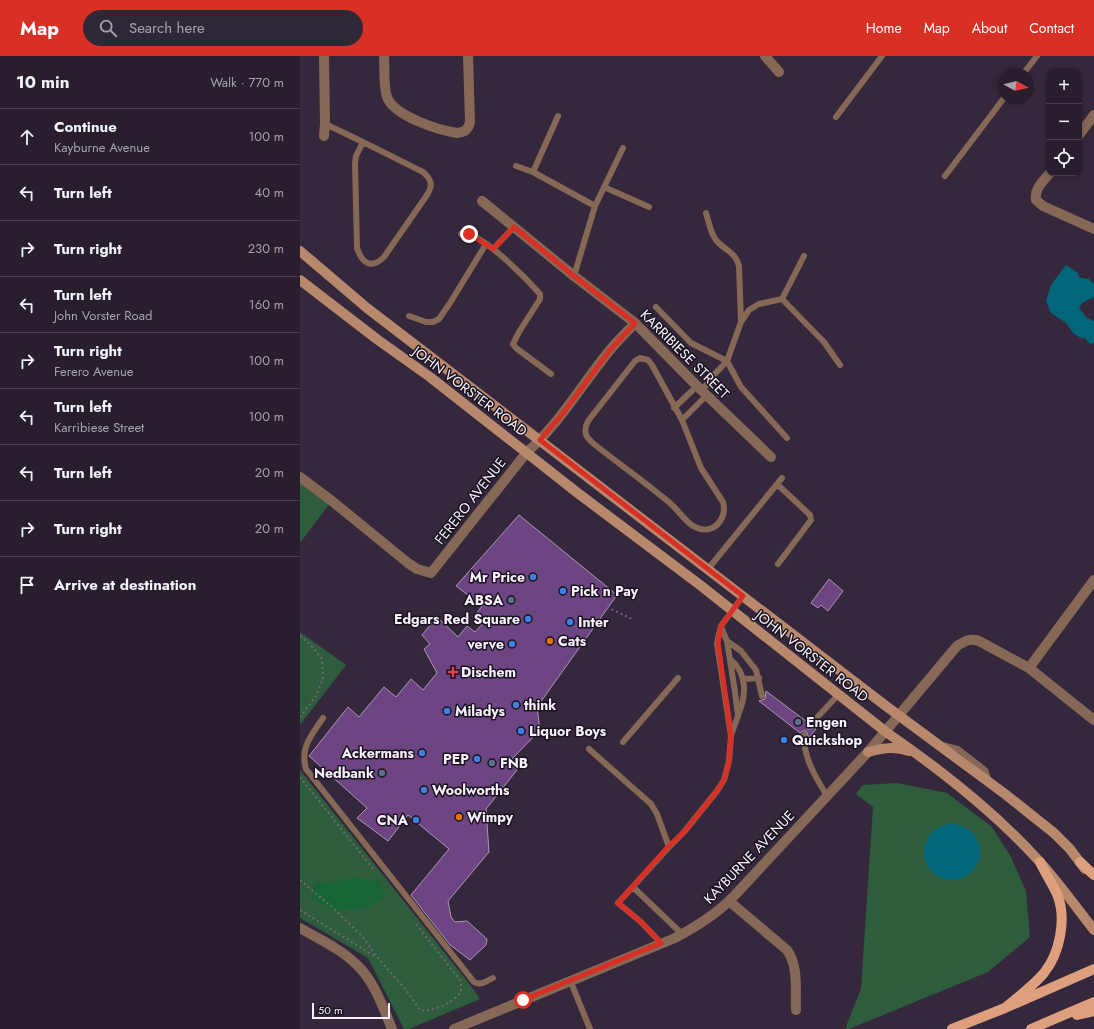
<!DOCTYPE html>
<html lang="en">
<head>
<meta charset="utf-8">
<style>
	body { margin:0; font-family:Jost,sans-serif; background:#302736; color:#f1f3f6 }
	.controls { position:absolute; right:12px; top:12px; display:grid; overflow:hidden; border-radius:8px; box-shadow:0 2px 6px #0003 }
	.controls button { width:36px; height:36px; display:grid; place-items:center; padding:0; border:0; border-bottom:1px solid #443c4a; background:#281e2e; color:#f1f3f6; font:20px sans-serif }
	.compass { position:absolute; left:698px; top:12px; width:36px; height:36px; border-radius:50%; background:#281e2e; box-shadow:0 2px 6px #0003; rotate:98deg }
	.scale { position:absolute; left:12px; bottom:10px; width:78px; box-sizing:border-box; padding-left:4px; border:2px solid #f9f0fe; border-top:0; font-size:11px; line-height:14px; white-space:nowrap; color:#f9f0fe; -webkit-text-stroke:3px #19131d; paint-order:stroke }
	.stop { position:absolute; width:12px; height:12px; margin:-9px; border:3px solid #d93025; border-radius:50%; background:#fff }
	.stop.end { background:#d93025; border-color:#fff; box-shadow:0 1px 4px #0008 }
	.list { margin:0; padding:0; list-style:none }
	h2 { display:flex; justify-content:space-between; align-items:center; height:52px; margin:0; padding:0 16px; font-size:17px }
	h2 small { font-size:13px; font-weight:400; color:#a5a2aa }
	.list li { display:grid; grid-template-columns:26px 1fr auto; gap:12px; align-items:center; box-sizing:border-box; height:56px; padding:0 16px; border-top:1px solid #443c4a }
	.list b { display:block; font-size:15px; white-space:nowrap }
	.list p { margin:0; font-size:13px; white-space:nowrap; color:#a5a2aa }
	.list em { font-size:13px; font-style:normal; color:#a5a2aa }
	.icon { flex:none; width:22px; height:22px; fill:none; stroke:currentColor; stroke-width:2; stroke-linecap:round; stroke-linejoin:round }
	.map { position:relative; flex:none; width:794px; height:973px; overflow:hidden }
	header { display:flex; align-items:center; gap:24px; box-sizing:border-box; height:56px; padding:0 20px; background:#d93025; color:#fff }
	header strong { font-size:19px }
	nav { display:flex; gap:22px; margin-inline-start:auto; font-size:14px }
	.search { width:280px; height:36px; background:#302736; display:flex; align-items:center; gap:10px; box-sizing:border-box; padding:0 14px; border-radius:22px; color:#a5a2aa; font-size:15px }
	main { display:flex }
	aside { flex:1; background:#281e2e }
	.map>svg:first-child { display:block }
	.green { fill:#2d5d3c }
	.forest { fill:#176435 }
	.water { fill:#01667a }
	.building { fill:#6c4582; stroke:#a898b2 }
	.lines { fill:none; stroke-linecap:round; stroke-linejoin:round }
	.path { stroke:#716678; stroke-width:2; stroke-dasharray:2 3; stroke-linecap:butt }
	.service { stroke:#866856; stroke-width:6 }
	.minor { stroke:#866856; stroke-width:10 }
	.secondary { stroke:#b8886c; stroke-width:10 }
	.primary { stroke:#dea07c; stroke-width:10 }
	.route { stroke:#d93025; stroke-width:5 }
	.shop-dot { fill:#3f7fe0; stroke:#19131d; stroke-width:1.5 }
	.service-dot { fill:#5c6f8a; stroke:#19131d; stroke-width:1.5 }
	.food-dot { fill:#e8710a; stroke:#19131d; stroke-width:1.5 }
	.health-dot { fill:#e0444e; stroke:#19131d; stroke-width:1.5 }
	.labels { text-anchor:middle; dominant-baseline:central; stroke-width:3; stroke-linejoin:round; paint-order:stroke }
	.street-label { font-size:14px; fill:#f9f0fe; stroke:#19131d }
	.poi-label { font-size:14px; font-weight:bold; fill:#f9f0fe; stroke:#19131d; text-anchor:start }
</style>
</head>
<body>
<header>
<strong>Map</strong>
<div class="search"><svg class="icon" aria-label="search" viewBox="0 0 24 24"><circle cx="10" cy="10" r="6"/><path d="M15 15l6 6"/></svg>Search here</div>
<nav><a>Home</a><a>Map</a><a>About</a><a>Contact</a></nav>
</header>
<main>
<aside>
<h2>10 min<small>Walk · 770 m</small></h2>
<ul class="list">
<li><svg class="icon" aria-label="ahead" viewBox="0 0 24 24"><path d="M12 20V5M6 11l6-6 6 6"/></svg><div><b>Continue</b><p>Kayburne Avenue</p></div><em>100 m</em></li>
<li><svg class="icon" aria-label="left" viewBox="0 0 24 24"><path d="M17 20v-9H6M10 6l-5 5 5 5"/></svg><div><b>Turn left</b></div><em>40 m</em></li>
<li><svg class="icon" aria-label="right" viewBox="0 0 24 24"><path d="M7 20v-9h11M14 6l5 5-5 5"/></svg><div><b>Turn right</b></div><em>230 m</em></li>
<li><svg class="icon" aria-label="left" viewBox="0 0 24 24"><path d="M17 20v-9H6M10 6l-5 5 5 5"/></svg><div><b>Turn left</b><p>John Vorster Road</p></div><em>160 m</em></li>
<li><svg class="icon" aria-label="right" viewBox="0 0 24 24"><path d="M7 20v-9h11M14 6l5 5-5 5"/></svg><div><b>Turn right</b><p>Ferero Avenue</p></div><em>100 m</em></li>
<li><svg class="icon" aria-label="left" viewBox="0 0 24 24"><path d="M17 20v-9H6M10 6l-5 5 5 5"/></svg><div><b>Turn left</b><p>Karribiese Street</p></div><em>100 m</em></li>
<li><svg class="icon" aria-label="left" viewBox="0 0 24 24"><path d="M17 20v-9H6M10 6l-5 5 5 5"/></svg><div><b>Turn left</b></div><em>20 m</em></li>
<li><svg class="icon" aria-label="right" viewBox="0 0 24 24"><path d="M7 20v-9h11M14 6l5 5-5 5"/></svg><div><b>Turn right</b></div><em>20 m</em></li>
<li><svg class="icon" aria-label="arrive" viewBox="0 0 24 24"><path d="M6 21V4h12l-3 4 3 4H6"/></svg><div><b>Arrive at destination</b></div></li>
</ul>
</aside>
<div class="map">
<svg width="794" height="973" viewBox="0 0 794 973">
	<rect width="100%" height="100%" fill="#35283d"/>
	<path class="green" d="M0 422 31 446 0 487Z
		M0 576 46 609 0 669Z
		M0 714 171 930 180 943 109 973H104L68 902 0 862Z
		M597 727 647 737 692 771 711 801 726 835 730 881 688 916 549 973H545L561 933 573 751 556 738 563 729Z"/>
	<path class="forest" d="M58 822 78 825 86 837 82 843 64 853 32 855 12 842 15 828Z"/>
	<path class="water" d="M766 209 778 217V220L782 222 789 223 794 228V241L782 247 779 252 787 262 794 265V287L790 288 784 281 783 283 774 278 766 267 751 257 746 245 751 229Z
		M624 796a28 28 0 1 1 56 0a28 28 0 1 1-56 0Z"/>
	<path class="building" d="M219 459 317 539 237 651 240 674 209 706 217 714 186 753 189 796 148 845 151 861 155 866 167 865 187 883 186 889 170 904 150 889 111 839 149 793 108 759 88 785 57 762 67 752 9 700 48 651 59 661 84 631 96 641 111 623 123 634 137 617 124 593 130 588 122 579 137 561 158 581 167 570 175 576 185 565 177 557 182 550 156 530Z
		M529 523 543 535 528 555 521 549 518 552 511 547Z
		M466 635 507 666 506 670 507 673H511L514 672 516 673 509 682 506 675H503L500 677 459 645 465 643Z"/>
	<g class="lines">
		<path class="path" d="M307 551 332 563
			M0 580 10 588 22 603 23 623 16 640 0 661
			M0 721 74 814
			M186 758 193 763
			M0 824 32 851 62 880 78 902 106 934 120 954C131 957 154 946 160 937 162 933 161 928 160 924L116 868
			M0 854 76 901"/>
		<path class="service" d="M723 18 737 0
			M536 61 582 0
			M25 68C58 83 91 100 123 116 132 124 133 129 127 139L84 201C71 214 62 207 57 192L55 107 56 100 63 86
			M216 110 233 116 295 150
			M233 116 258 60
			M645 120 704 42
			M304 131 349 151
			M406 157C409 166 410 176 416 184 425 195 435 195 439 210L441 266
			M161 178C164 178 168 178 171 179 191 187 225 221 240 238V243L219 276 213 288 216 292 251 318
			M193 193 214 171
			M504 200 482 243 524 286 540 309
			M274 220 295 150 323 92
			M356 251 391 287 427 305 441 331 487 382
			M109 260 126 266H133L139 263 150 247 186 188
			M340 302 348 304 352 309 382 364 401 412 423 446C428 463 413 480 395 471 386 467 379 455 371 448 346 427 319 408 294 388 285 381 283 375 288 365L335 305Z
			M402 335 411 322 427 305 441 266 449 254 459 248 482 243
			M374 352 397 330
			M382 364 407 339
			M477 428 510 459 511 464 478 508
			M408 513 482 422
			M421 571 427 585 435 636 438 660 431 679
			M427 585 441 595 456 614 462 640
			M431 604C448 618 446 641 438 659
			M443 623 459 622
			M23 662C11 680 0 691 6 713L174 926C181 930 186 925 193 922
			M510 669 539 638
			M504 679C503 701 516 722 527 740
			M323 686 378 622
			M642 689 658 693 685 714 689 725
			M289 693 351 748 357 758 369 791
			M333 831 382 878
			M361 887 341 866 318 847 369 791 384 776 417 735 424 724 429 705 431 680 417 587 421 570 443 540
			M270 924 290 973"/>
		<path class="minor" d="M84 0C85 13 83 29 87 41 94 60 138 74 157 77 165 76 168 74 170 66L168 0
			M465 0 479 16
			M779 79 794 59
			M24 80 25 68 24 0
			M750 117C743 125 734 133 736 144L743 150 794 173
			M182 145 274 220 335 267 397 330 471 401
			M0 421 32 445 108 507 117 513 131 517 227 396C260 367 282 328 310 294 318 284 327 276 335 267
			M729 612 794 524
			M429 845 487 894C499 911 495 934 496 954
			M0 872C19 883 41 893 57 909 74 925 83 951 92 973
			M154 973 375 882C397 870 417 858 435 839L568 696 657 590C665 585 670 582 679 585L729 612 794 664"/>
		<path class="secondary" d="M0 195 67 252 586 650 705 738 754 777 770 793 785 813
			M0 224 78 284 130 321 279 438 400 529 586 676C641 714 694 755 739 805 759 827 776 851 794 874
			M568 696C583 692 594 690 609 695"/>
		<path class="primary" d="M780 806 794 819
			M705 952C718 941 733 930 744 917 760 897 767 862 757 838 752 827 745 817 740 806
			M777 959 794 955
			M652 973 705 952 794 913
			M731 973 794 946"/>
	</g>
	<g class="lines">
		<path class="route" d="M169 178 193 193 214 171 274 220 335 267 310 294 263 357 240 384 443 540 421 570 418 587 431 680 429 705 424 724 417 735 384 776 368 791 318 847 341 866 361 887 223 944"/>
	</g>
	<g class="shop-dot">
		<circle cx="233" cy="521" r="4"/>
		<circle cx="263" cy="535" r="4"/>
		<circle cx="228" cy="563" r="4"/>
		<circle cx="270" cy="566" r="4"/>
		<circle cx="212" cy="588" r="4"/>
		<circle cx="216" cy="649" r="4"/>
		<circle cx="147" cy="655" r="4"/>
		<circle cx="221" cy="675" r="4"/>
		<circle cx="484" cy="684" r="4"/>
		<circle cx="122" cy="697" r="4"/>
		<circle cx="177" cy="703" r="4"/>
		<circle cx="124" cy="734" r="4"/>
		<circle cx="116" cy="764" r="4"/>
	</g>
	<g class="service-dot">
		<circle cx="211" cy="544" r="4"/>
		<circle cx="498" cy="666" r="4"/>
		<circle cx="192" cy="707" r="4"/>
		<circle cx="82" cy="717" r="4"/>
	</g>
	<g class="food-dot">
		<circle cx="250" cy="585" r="4"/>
		<circle cx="159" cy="761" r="4"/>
	</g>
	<path class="health-dot" d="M151 610h4v4h4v4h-4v4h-4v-4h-4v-4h4z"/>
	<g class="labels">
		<g class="street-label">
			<text transform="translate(385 298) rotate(45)">KARRIBIESE STREET</text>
			<text transform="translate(170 335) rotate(37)">JOHN VORSTER ROAD</text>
			<text transform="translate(170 445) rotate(-52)">FERERO AVENUE</text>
			<text transform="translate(512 600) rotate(38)">JOHN VORSTER ROAD</text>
			<text transform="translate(449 801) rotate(-46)">KAYBURNE AVENUE</text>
		</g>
		<g class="poi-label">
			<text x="225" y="521" text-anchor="end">Mr Price</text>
			<text x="271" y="535">Pick n Pay</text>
			<text x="203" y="544" text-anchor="end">ABSA</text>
			<text x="220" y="563" text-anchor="end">Edgars Red Square</text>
			<text x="278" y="566">Inter</text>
			<text x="258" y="585">Cats</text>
			<text x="204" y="588" text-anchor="end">verve</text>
			<text x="161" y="616">Dischem</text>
			<text x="224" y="649">think</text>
			<text x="155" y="655">Miladys</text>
			<text x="506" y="666">Engen</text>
			<text x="229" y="675">Liquor Boys</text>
			<text x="492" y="684">Quickshop</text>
			<text x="114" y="697" text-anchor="end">Ackermans</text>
			<text x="169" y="703" text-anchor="end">PEP</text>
			<text x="200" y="707">FNB</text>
			<text x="74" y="717" text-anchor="end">Nedbank</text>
			<text x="132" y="734">Woolworths</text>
			<text x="167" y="761">Wimpy</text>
			<text x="108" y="764" text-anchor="end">CNA</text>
		</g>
	</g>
</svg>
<div class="controls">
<button>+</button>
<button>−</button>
<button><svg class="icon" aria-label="locate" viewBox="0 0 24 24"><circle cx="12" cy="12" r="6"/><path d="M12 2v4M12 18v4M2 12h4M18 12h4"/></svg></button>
</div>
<svg class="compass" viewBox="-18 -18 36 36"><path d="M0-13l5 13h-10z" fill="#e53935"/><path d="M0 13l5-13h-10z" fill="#a5a2aa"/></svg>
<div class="scale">50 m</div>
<div class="stop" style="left:223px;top:944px"></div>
<div class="stop end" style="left:169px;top:178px"></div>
</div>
</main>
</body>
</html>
